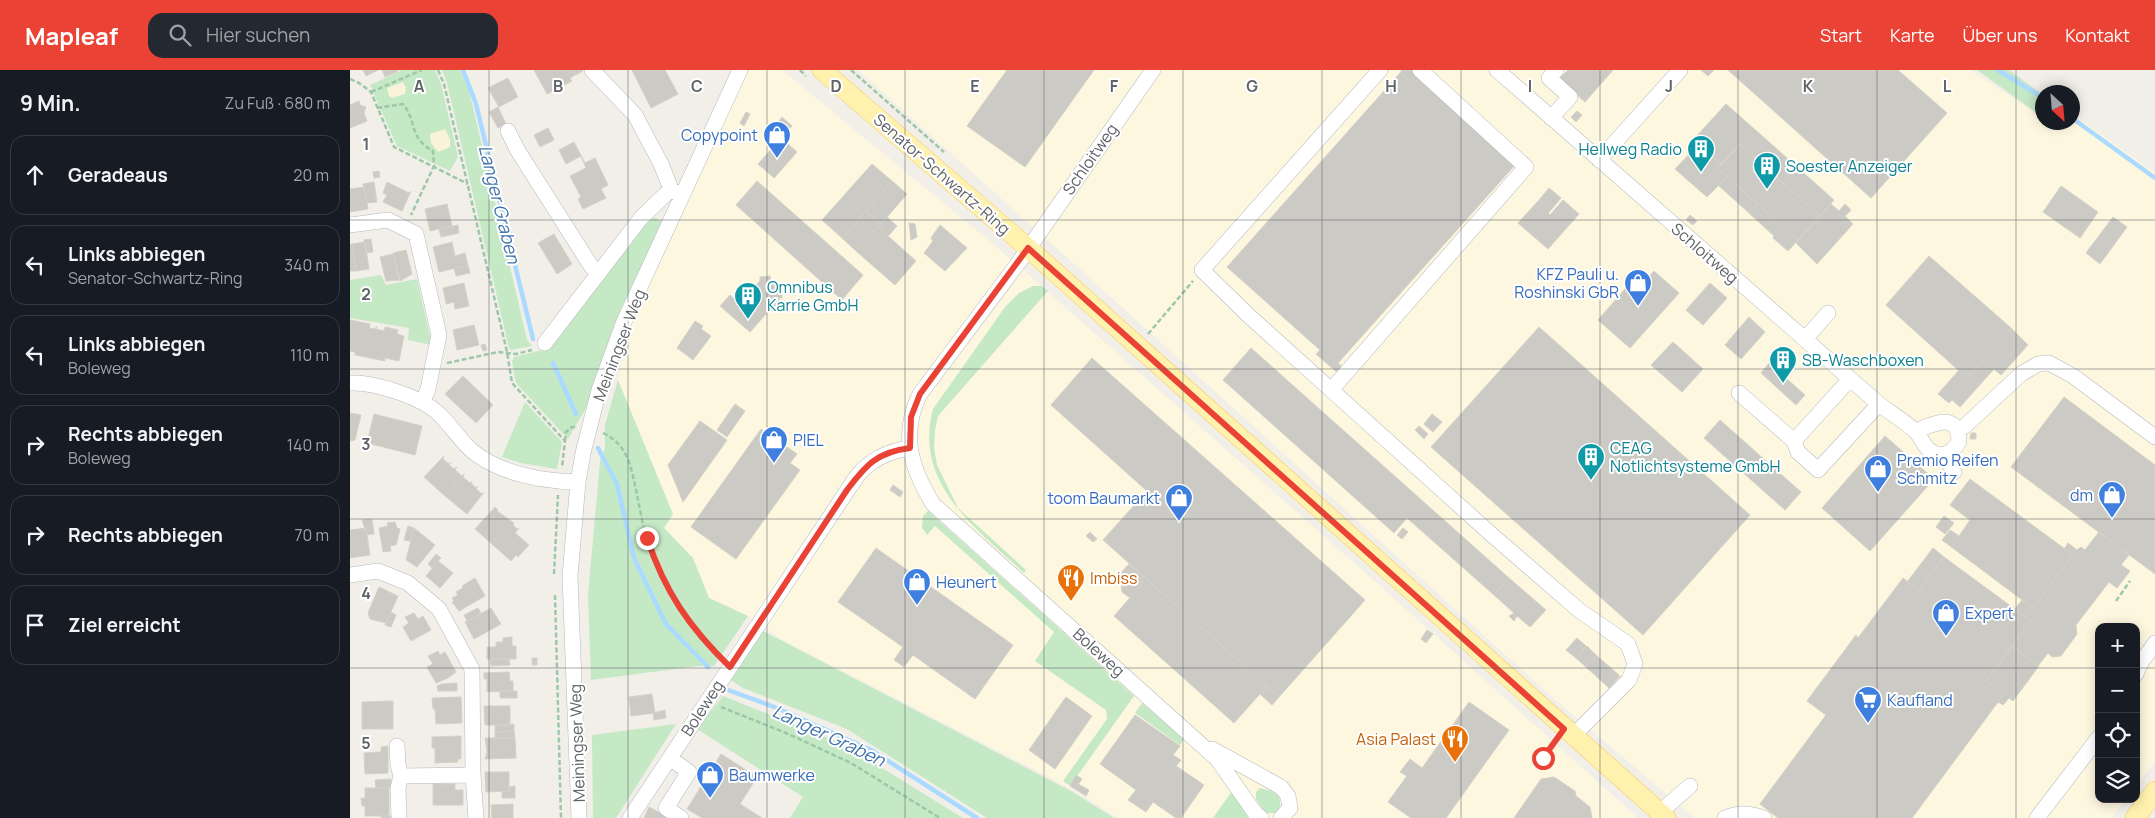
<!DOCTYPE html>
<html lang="de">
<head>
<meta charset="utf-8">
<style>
	body { margin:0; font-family:Manrope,sans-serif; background:#242831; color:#f1f3f6 }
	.controls { position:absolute; right:15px; bottom:15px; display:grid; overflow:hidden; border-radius:10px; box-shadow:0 2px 12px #0003 }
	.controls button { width:45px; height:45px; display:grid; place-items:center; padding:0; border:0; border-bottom:1px solid #363941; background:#171b24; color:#f1f3f6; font:25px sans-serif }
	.compass { position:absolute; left:1685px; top:15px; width:45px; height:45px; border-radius:50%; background:#171b24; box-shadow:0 2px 12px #0003; rotate:154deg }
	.stop { position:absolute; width:15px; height:15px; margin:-11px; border:4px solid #ea4335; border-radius:50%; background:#fff }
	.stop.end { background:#ea4335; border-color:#fff; box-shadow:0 1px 5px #0008 }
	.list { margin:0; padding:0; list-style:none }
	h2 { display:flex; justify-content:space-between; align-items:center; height:65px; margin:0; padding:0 20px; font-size:21px }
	h2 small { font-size:16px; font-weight:400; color:#9ea1a6 }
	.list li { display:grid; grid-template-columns:32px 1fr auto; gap:15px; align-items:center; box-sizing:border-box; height:80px; margin:0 10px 10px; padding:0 10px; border:1px solid #363941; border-radius:15px }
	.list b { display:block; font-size:19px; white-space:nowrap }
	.list p { margin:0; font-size:16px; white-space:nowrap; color:#9ea1a6 }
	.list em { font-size:16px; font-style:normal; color:#9ea1a6 }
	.icon { flex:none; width:28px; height:28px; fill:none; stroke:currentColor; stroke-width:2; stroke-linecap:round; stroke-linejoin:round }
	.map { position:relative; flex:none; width:1805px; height:748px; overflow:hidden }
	header { display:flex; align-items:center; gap:30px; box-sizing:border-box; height:70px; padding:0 25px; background:#ea4335; color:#fff }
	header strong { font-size:24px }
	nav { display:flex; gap:28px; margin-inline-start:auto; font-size:18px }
	.search { width:350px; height:45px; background:#242831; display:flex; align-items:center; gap:12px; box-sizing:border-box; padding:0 18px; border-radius:15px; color:#9ea1a6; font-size:19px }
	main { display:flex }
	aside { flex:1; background:#171b24 }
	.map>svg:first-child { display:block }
	.commercial { fill:#fef7e0 }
	.green { fill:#c5e8c5 }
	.sand { fill:#fbf3d9 }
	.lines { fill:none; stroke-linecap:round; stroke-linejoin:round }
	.stream { stroke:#aadaff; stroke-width:4.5 }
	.building { fill:#cccac5; stroke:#d6d1c6 }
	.minor-casing { stroke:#b5b8bc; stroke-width:16 }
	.major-casing { stroke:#f2c960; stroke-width:20 }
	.path { stroke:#9cc7a9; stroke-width:2.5; stroke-dasharray:5 2.5; stroke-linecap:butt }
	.minor { stroke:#fff; stroke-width:15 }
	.major { stroke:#fff2af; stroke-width:19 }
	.route { stroke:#ea4335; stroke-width:6 }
	.grid { fill:none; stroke:#5f6368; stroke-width:1; stroke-opacity:0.55 }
	.labels { text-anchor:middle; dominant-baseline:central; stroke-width:4; stroke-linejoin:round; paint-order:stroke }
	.shop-label { font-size:16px; fill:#366cbe; stroke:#fff; text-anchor:start }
	.culture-label { font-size:16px; fill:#0d838f; stroke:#fff; text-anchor:start }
	.street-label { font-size:16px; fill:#5f6368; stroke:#fff }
	.food-label { font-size:16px; fill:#c56008; stroke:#fff; text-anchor:start }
	.water-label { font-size:18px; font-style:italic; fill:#4174aa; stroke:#fff }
	.grid-label { font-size:16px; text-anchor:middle; font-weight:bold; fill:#5f6368; stroke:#fff; stroke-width:4; stroke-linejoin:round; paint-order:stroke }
</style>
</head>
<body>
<header>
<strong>Mapleaf</strong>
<div class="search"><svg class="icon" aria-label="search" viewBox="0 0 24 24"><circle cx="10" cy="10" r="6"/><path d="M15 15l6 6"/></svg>Hier suchen</div>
<nav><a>Start</a><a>Karte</a><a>Über uns</a><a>Kontakt</a></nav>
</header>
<main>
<aside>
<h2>9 Min.<small>Zu Fuß · 680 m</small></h2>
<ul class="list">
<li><svg class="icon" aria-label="ahead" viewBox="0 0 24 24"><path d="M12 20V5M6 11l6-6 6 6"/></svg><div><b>Geradeaus</b></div><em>20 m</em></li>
<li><svg class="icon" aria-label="left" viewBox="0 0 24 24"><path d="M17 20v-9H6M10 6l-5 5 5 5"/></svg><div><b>Links abbiegen</b><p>Senator-Schwartz-Ring</p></div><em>340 m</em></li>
<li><svg class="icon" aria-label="left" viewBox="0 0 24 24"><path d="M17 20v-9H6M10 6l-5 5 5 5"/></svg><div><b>Links abbiegen</b><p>Boleweg</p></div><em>110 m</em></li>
<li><svg class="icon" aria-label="right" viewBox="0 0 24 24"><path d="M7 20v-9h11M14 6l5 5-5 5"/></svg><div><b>Rechts abbiegen</b><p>Boleweg</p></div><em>140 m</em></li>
<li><svg class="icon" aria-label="right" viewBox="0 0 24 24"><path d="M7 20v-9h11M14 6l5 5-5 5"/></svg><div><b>Rechts abbiegen</b></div><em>70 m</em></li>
<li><svg class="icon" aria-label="arrive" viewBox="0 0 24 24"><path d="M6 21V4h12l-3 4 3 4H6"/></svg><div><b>Ziel erreicht</b></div></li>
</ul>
</aside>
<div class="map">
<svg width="1805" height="748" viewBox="0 0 1805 748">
	<rect width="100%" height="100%" fill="#f1efe8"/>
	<path class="commercial" d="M395 0H432L649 179 1028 514 1288 748H768L724 720 431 569 398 546 359 528 343 488 314 458 268 310 279 253Z
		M508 0H1620L1687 44 1692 38V52H1722L1723 45 1805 103V692L1786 716V557H1749V729H1776L1761 748H1345L1202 627 730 199Z"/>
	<path class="green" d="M52 0H85L91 14 108 87 100 101 47 76 20 15Z
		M92 0H110L119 20 177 270 182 276 161 280 159 278 97 13Z
		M1627 0H1659L1692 24V38L1688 44Z
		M299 148H306L312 152 265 253 236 338 218 369 166 313 162 292 164 287 201 278Z
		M31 205 36 215 67 209 82 275 58 270 59 258 0 248V210Z
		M683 216H692L698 221 588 346 585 360 584 378 587 395 608 438 676 500 674 503C626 458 563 414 583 339L655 237 669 223Z
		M268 310 323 444 314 458 343 488 359 528 398 546 364 596H348L241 610 238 526 250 391 255 378V355Z
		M175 332 212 372 207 399 171 393 152 387Z
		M578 441 784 626 720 716 713 711 757 649 756 640 685 591 704 562 585 456 577 465 572 458 573 446Z
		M413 561 721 721 764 748H637L497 659 393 618 379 609Z
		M373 626 493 674 613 748H440L453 727 347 659Z
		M792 633 834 669 830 675 785 643Z
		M326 654 266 748H243L242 665Z
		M910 718 922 721 929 726 931 739 925 743H915L906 729V722Z
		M882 721 898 748H863Z"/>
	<path class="sand" d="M53 12 56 18 55 24 42 28 39 26 37 18Z
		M95 59 100 69V77L88 82 81 73 80 64Z"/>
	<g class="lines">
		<path class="stream" d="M113 0 126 34 183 269
			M1648 0 1692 27
			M1722 48 1805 108
			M203 293 226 344
			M248 378 267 414 284 488 316 554 358 597
			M378 620 427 638 521 680 627 748"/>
	</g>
	<path class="building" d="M13 0H28L16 6Z
		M32 0H47L48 1 35 7Z
		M184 0H223L225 5 220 8 222 11 197 24Z
		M223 0H232L233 1 225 5Z
		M282 0H315L328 24 301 38Z
		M657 0H744L675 97 617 56Z
		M1052 0H1061L1070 7 1063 15 1050 3Z
		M1218 0H1263L1235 32 1209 9Z
		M1351 0H1364L1358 6Z
		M1378 0H1548L1597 43 1521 128Z
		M1050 3 1063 15 1068 9 1165 95 988 293 994 298 989 304 966 284 970 280 877 197Z
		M158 8 168 27 149 37 138 18Z
		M9 31 10 35 16 37 14 43 17 51 0 58V35Z
		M1376 34 1428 80 1414 96 1390 74 1371 94 1343 70Z
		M148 37 156 54 148 58 139 42Z
		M1227 41 1232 45 1226 52 1221 47Z
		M396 42 400 44 394 56 390 53Z
		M432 47 442 56 431 68 422 60Z
		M198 58 204 70 190 77 184 65Z
		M431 68 447 82 424 108 408 94Z
		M224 72 235 93 245 88 258 115 251 119 256 128 233 139 228 129 231 127 220 106 236 98 231 86 216 94 209 80Z
		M1390 74 1470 146 1448 170 1368 99Z
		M1348 75 1371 94 1368 99 1377 107 1357 127 1325 99Z
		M1428 80 1484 130 1470 146 1414 96Z
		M522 94 542 111 492 168 472 150Z
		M29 101 30 107 24 108 23 102Z
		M1377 107 1408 134 1399 143 1368 115Z
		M407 111 513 205 492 230 386 135Z
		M542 111 557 124 531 154 516 141Z
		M24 112 27 132 17 133 13 114Z
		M37 112 59 123 61 121 52 141 33 132 37 125 33 123Z
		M1711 116 1748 142 1730 168 1693 142Z
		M14 117 18 139 0 142V119Z
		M1199 118 1211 128 1201 140 1189 130Z
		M1189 130 1201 140 1198 143 1200 145 1213 130 1229 144 1198 179 1168 153Z
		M97 134 102 156 80 161 75 139Z
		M1408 134 1448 170 1438 181 1423 168 1424 166 1399 143Z
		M1481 134 1489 141 1495 134 1501 140 1495 146 1503 154 1467 194 1446 173Z
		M516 141 531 154 506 181 492 168Z
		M1340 145 1347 151 1343 155 1336 150Z
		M537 147 547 156 538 166 528 157Z
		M1763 147 1777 157 1750 194 1736 183Z
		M559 153 565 154 567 167 561 170Z
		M108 155 109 163 91 167 89 159Z
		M590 155 617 178 595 201 574 183 583 171 581 168Z
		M528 157 566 191 545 215 506 181Z
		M204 164 222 194 207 204 188 173Z
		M21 169 23 182 16 183 14 170Z
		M15 172 19 199 6 201 2 174Z
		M102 172 105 186 115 183 118 195 89 202 83 177Z
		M0 174H2L6 201H0Z
		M56 180 62 204 50 211 43 183Z
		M43 184 49 210 36 211 30 187Z
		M1579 186 1661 258 1617 308 1536 235Z
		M118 195 120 203 106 206 104 198Z
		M1304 201 1329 223 1280 278 1248 250 1282 211 1289 218Z
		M420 206 421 211H425L435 219 432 223V228H429V232L425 237 404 217 410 211V207Z
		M114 213 119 236 105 239 104 232 96 234 93 218Z
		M1360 213 1377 228 1353 255 1336 240Z
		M409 222 424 235 400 262 370 236 380 225 394 238Z
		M1399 247 1415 262 1391 289 1375 275Z
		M0 250 20 254 19 258 25 259 27 256 26 259 34 261 35 257 48 260 47 264 54 266 49 291 35 288V291L5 285V282L0 281Z
		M345 251 353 256 351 259 361 266 343 290 327 278Z
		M124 255 129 275 107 280 103 260Z
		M1189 257 1400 445 1293 565 1081 377Z
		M1661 258 1678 275 1651 305 1644 299 1610 337 1602 330 1599 333 1588 324 1609 300 1617 308Z
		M1323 272 1353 299 1332 322 1301 295Z
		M135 274 137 280 133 281 131 275Z
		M901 278 1159 508 1144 525 1057 448 1044 463 873 310Z
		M742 288 1015 530 929 627 753 470 797 421 701 335Z
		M1419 293 1455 325 1446 335 1411 303Z
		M113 306 143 335 126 353 95 324Z
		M1714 327 1805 395V504L1661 397Z
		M385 334 395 341 377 367 367 360Z
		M0 343 11 345 5 370 0 371Z
		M24 344 72 356 65 385 17 373Z
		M1082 344 1092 352 1083 362 1074 354Z
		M1370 350 1451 422 1435 440 1354 368Z
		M350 351 377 370 333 432 318 395Z
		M1069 356 1078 364 1074 369 1065 360Z
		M411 359 447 384 440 393 450 400 386 489 341 457Z
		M1621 363H1626V369H1620Z
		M1535 366 1584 409 1520 481 1472 438Z
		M94 386 93 389 99 394 101 392 99 395 104 399 107 397 105 400 112 406 114 404 95 426 74 407Z
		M114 404 113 407 120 413 122 411 121 413 126 418 128 416 126 419 132 424 134 422 117 444 95 426Z
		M1620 409 1723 485 1683 538 1592 470 1600 460 1609 466 1620 450 1600 435Z
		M543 415 553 422 550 427 540 420Z
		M145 437 148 440 147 441 164 453 163 455 167 459 169 458 165 463 179 475 168 487 166 485 161 491 125 459Z
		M1594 446 1604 453 1595 464 1586 457Z
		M22 449 24 464 17 465 12 450Z
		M45 452 47 458 50 459 46 475 40 476 41 481 33 482 29 458 38 456 37 453Z
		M58 456 64 458 60 471 54 470Z
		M16 458 20 485 0 488V460Z
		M64 458 85 475 67 497 56 490Z
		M1053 458 1058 462 1052 469 1047 465Z
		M740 462 747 469 743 472 736 466Z
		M1749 462 1779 485 1771 495 1780 501 1767 518 1759 512 1726 555 1727 564 1711 586 1702 587 1698 583 1688 596 1662 576 1681 551 1665 539 1672 530 1683 538 1723 485 1714 479 1718 473 1727 480 1731 477 1735 480Z
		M526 478 663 575 625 629 563 585 554 597 544 590 553 577 488 532Z
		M1583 478 1594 487 1569 521 1557 512Z
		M86 484 91 488 82 498 78 494Z
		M1594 487 1681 551 1636 611 1654 624 1562 748H1428L1410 734 1476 645 1457 631 1506 565 1508 568 1553 508 1569 521Z
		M88 491 103 503 90 518 76 506Z
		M779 494 792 505V514L780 528 772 522 770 504Z
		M792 505 917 616 884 653 764 546 792 514Z
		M125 508 135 526 109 541 102 532 104 531 102 528 108 525 106 522 113 518 112 516Z
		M1159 508 1196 540 1180 557 1167 546 1164 551 1159 546 1164 543 1144 525Z
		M29 517 48 526 36 553 20 549 18 543Z
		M128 538 131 543 117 551 114 545Z
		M141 538 151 554 124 569 115 552Z
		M41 542 46 545 41 557 35 555Z
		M64 543 68 549 73 546 81 560 61 571 53 557 59 553 55 547Z
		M1077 560 1083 564 1076 573 1071 569Z
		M162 567V576H166V589H137V577H146V572H153V568Z
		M1227 568 1236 576 1226 588 1216 580Z
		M1237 576 1246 585 1236 597 1226 588Z
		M1661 576 1689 596 1663 631 1659 628 1653 635 1648 632 1654 624 1636 611Z
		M88 581 90 585 95 582 106 602 98 608 86 613 77 597 83 594 78 586Z
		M1246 585 1270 606 1259 618 1236 597Z
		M182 588H187V595H182Z
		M140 589H159L160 595 141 596Z
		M159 602 160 611H163V621L137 622V609H134V603Z
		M107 613V621H88L87 616 92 614Z
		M917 616 929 627 922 635 910 624Z
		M150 621H167V628H150Z
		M302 624 305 643 281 646 279 627Z
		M111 627 112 653 86 654 85 639H83L82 628Z
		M716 627 742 646 705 699 679 680Z
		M43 631V659H12V632Z
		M1119 632 1159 660 1096 748H1061L1038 732 1057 706 1050 702 1060 689 1072 698Z
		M134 636H160V655H135Z
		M315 640 316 648 304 650 303 643Z
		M785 645 830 676 823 685 831 690 826 696 854 715 831 748H826L803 732 796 742 778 730 786 720 750 694Z
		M164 654V661L145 662V655Z
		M164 661 165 668H145V662Z
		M111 666V689H107L108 692 85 693V678H82V667Z
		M135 668H165L166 688 135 689 137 682Z
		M38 676V703L15 704 14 683 31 682V677Z
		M371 684 407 707 390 734 412 748H352L337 739Z
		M135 702H159V721L136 722Z
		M726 705 732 709 725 719 720 716Z
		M1204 707 1225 721 1226 726 1240 737 1242 748H1164L1191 709Z
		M41 709V718H26L25 710Z
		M83 714H105V720H113V735H83Z
		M728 714 739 720 736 726 725 719Z
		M165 716V728H152V722L159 721V717Z
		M15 718H39V746H15V736H12L11 728H15Z
		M163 734V748H142L141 735Z
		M299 737 320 748H294Z
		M31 746H41V748H31Z"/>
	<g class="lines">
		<defs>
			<path id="minor" d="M242 0 285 45 311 94 321 119 328 124
				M803 0 669 192 570 324C550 364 561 398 583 434L867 689 905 743 911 748
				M1030 0 852 200 898 245 1142 465 1230 541 1278 574 1285 594 1279 610 1223 666
				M1147 0 1529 334C1538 341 1560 355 1566 362 1571 367 1573 374 1578 379 1589 390 1603 384 1609 371 1608 341 1583 354 1566 361
				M1201 48 1220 27 1199 8 1206 0
				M158 61 168 81 241 196 249 203
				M1249 90 1330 0
				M0 155 38 150 66 164 89 265 78 319 73 331
				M1455 269 1478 243
				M195 273 291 148 321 119
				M0 313C25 312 71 327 89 344 102 356 111 373 126 384 155 405 192 411 228 412
				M982 319 1176 97 1070 0
				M1389 323 1444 371 1500 309
				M1607 360 1615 356 1671 304 1688 294 1699 293 1723 306 1805 367
				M1444 371 1448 382 1468 400 1529 334
				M1594 385 1604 402
				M0 505 28 501 58 513 89 539 122 599 123 705 126 748
				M1786 604 1790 594 1805 573
				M47 676 48 695 51 706 48 718 49 748
				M862 679 931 717 938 726 940 738 931 748
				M320 688 339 702 316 738 331 748
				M51 706 123 705
				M1310 742 1340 716
				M229 748 220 506 228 412 233 383 249 320 273 254 390 0
				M280 748 507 406C521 389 538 381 560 378
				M1375 748C1390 742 1399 743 1414 748
				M1687 748 1749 667"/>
			<path id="major" d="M472 0 678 178 1316 748
				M1785 748 1805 721"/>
		</defs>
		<use href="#minor" class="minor-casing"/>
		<use href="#major" class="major-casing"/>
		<path class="path" d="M88 0 94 14 157 282 162 313 215 371 212 397
			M450 0 456 6
			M501 0 594 82
			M0 9 9 13 21 22 44 77 118 114
			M21 22 72 0
			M27 38 53 34C68 53 58 67 83 81L84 96 61 145
			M798 264 843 211
			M97 293 148 282 166 284 182 280
			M253 363C261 367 268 372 273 380 281 392 283 407 286 420 291 444 295 470 305 494 320 530 344 558 370 587
			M215 371 216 362 222 357H226
			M204 504 208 425
			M757 515 771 513
			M205 525 211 748
			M1766 531 1780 511
			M371 637 436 663 501 693 590 748
			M1193 687 1206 670"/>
		<use href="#minor" class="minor"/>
		<use href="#major" class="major"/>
	</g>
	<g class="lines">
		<path class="route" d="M297 468C315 522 339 557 380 597L497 420C516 395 527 382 560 378L561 347 570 324 678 178 1214 659 1193 688"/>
	</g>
	<path class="grid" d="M139 0V748M278 0V748M417 0V748M555 0V748M694 0V748M833 0V748M972 0V748M1111 0V748M1250 0V748M1388 0V748M1527 0V748M1666 0V748M0 150H1805M0 299H1805M0 449H1805M0 598H1749M1786 598H1805"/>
	<defs>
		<symbol id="shop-pin" viewBox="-11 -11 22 30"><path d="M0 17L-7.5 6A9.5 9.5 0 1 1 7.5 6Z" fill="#3f7fe0" stroke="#fff"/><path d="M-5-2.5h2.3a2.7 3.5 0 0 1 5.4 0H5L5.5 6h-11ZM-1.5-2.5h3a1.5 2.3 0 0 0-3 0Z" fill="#fff"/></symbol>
		<symbol id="building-pin" viewBox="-11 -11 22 30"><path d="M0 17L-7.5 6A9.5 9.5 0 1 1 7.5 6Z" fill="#0f9aa8" stroke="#fff"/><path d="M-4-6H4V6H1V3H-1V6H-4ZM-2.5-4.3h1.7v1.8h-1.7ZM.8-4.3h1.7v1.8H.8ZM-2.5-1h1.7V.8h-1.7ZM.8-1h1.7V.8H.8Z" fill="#fff"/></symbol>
		<symbol id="restaurant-pin" viewBox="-11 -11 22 30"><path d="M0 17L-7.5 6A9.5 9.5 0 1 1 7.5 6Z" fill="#e8710a" stroke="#fff"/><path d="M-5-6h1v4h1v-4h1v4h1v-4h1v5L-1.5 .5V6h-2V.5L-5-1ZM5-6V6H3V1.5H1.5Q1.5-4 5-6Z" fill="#fff"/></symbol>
		<symbol id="supermarket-pin" viewBox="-11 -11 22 30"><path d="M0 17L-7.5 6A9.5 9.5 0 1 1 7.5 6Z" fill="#3f7fe0" stroke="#fff"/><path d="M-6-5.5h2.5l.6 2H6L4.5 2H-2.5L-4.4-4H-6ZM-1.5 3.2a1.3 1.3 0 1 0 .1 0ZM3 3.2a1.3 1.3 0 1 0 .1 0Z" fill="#fff"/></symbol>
	</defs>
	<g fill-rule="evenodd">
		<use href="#shop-pin" x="411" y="49" width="32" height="43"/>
		<use href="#building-pin" x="1335" y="63" width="32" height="43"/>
		<use href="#building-pin" x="1401" y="80" width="32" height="43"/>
		<use href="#shop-pin" x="1272" y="197" width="32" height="43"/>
		<use href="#building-pin" x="382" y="210" width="32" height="43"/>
		<use href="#building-pin" x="1417" y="274" width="32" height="43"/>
		<use href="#shop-pin" x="408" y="354" width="32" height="43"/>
		<use href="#building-pin" x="1225" y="371" width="32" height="43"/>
		<use href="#shop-pin" x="1512" y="383" width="32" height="43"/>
		<use href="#shop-pin" x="1746" y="409" width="32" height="43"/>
		<use href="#shop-pin" x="813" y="412" width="32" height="43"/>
		<use href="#restaurant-pin" x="705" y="492" width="32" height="43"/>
		<use href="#shop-pin" x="551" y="496" width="32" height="43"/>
		<use href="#shop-pin" x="1580" y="527" width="32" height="43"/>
		<use href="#supermarket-pin" x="1502" y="614" width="32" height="43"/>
		<use href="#restaurant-pin" x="1089" y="653" width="32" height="43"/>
		<use href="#shop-pin" x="344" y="689" width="32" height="43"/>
	</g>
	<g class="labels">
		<g class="shop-label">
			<text x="408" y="65" text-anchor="end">Copypoint</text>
			<text x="1269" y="204" text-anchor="end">KFZ Pauli u.<tspan x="1269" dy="18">Roshinski GbR</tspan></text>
			<text x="443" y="370">PIEL</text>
			<text x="1547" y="390">Premio Reifen<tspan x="1547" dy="18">Schmitz</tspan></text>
			<text x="1743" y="425" text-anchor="end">dm</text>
			<text x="810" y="428" text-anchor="end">toom Baumarkt</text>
			<text x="586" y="512">Heunert</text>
			<text x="1615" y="543">Expert</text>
			<text x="1537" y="630">Kaufland</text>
			<text x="379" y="705">Baumwerke</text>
		</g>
		<g class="culture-label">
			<text x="1332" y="79" text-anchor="end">Hellweg Radio</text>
			<text x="1436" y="96">Soester Anzeiger</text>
			<text x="417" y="217">Omnibus<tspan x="417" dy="18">Karrie GmbH</tspan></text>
			<text x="1452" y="290">SB-Waschboxen</text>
			<text x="1260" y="378">CEAG<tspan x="1260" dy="18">Notlichtsysteme GmbH</tspan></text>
		</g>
		<g class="street-label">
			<text transform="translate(740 89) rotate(-55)">Schloitweg</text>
			<text transform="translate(592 104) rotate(41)">Senator-Schwartz-Ring</text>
			<text transform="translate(1355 183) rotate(41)">Schloitweg</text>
			<text transform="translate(269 275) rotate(-69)">Meiningser Weg</text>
			<text transform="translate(749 582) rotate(42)">Boleweg</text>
			<text transform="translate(352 638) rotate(-57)">Boleweg</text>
			<text transform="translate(227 673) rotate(-92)">Meiningser Weg</text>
		</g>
		<g class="food-label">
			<text x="740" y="508">Imbiss</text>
			<text x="1086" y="669" text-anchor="end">Asia Palast</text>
		</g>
		<g class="water-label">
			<text transform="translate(150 134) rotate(76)">Langer Graben</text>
			<text transform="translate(479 665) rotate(25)">Langer Graben</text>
		</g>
	</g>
	<g class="grid-label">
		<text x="69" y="22">A</text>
		<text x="208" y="22">B</text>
		<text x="347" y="22">C</text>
		<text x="486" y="22">D</text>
		<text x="625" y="22">E</text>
		<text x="764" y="22">F</text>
		<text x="902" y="22">G</text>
		<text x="1041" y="22">H</text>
		<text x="1180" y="22">I</text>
		<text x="1319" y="22">J</text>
		<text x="1458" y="22">K</text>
		<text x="1597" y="22">L</text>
		<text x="16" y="80">1</text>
		<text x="16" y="230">2</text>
		<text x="16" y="380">3</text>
		<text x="16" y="529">4</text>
		<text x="16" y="679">5</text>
	</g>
</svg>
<div class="controls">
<button>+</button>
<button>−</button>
<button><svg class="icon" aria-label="locate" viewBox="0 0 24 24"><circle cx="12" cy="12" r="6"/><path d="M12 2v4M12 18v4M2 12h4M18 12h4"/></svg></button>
<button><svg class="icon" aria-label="layers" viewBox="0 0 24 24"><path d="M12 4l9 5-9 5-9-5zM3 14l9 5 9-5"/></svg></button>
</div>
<svg class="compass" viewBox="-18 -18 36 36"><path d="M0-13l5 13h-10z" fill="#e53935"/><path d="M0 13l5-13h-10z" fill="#9ea1a6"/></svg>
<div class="stop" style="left:1193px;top:688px"></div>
<div class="stop end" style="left:297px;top:468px"></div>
</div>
</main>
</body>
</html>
